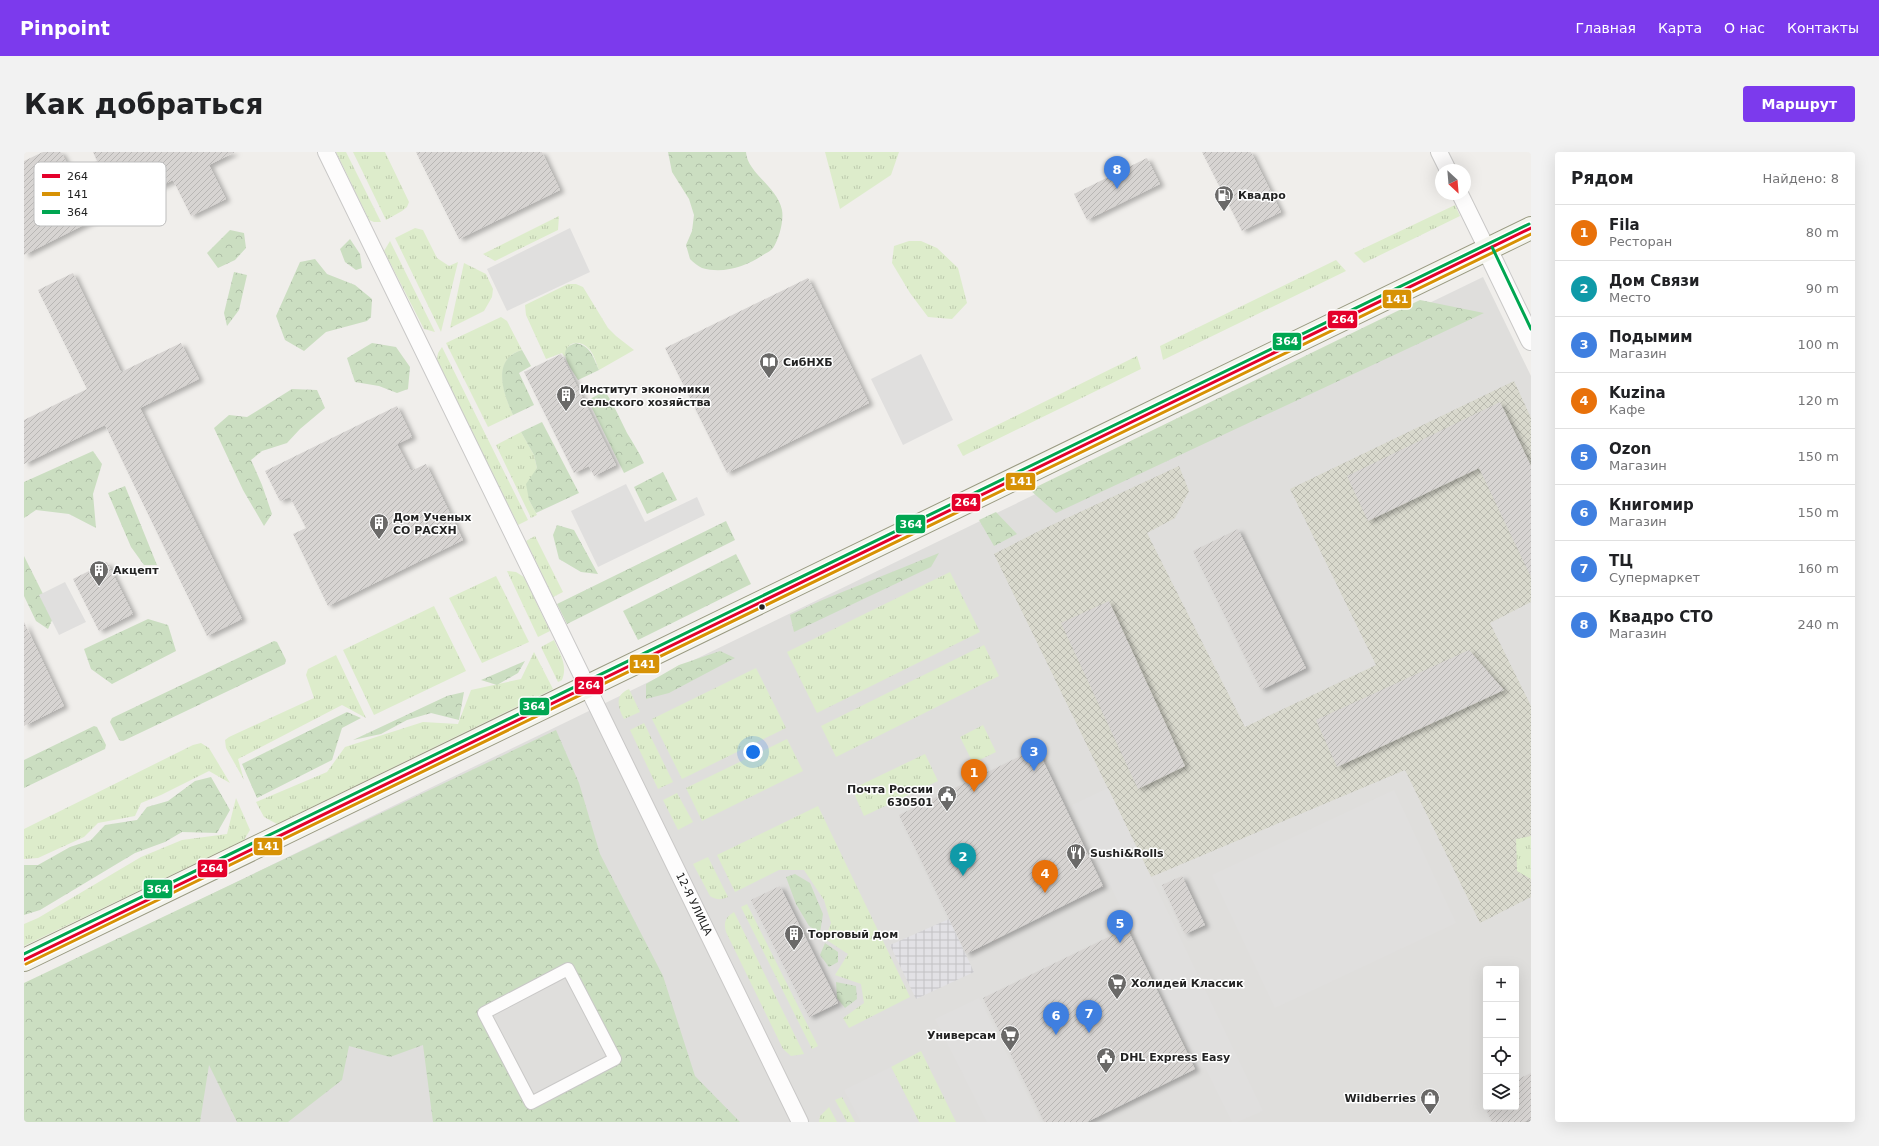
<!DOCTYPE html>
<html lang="ru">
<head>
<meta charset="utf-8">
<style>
	body { margin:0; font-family:"DejaVu Sans",sans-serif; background:#f2f2f2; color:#202124 }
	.controls { position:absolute; right:12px; bottom:12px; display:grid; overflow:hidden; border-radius:4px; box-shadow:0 4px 16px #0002 }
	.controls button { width:36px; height:36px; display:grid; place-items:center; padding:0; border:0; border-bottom:1px solid #e0e0e0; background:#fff; color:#202124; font:20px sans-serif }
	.compass { position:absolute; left:1411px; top:12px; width:36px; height:36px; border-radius:50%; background:#fff; box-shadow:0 4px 16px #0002; rotate:154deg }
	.you { position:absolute; left:729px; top:600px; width:14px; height:14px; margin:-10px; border:3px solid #fff; border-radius:50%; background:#1a73e8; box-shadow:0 0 0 6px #1a73e833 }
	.badge { display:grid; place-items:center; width:26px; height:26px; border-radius:50%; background:#7c3aed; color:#fff; font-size:13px; font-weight:700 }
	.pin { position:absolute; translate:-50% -33px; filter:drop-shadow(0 1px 2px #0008) }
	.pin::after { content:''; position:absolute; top:21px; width:14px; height:12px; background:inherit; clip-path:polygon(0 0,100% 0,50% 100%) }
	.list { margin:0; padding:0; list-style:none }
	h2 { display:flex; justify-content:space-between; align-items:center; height:52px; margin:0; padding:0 16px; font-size:17px }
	h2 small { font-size:13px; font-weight:400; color:#757577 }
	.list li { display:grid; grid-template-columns:26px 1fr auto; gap:12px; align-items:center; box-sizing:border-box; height:56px; padding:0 16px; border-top:1px solid #e0e0e0 }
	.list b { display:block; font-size:15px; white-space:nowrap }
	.list p { margin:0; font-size:13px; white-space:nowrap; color:#757577 }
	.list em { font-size:13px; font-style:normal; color:#757577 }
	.icon { flex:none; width:22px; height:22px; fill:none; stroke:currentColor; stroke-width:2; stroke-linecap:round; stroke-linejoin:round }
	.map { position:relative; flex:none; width:1507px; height:970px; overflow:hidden; border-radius:4px }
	header { display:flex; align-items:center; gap:24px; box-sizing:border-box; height:56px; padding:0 20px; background:#7c3aed; color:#fff }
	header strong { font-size:19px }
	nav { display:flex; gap:22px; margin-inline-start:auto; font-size:14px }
	.intro { display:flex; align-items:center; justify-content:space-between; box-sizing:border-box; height:96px; padding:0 24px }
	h1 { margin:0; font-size:28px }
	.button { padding:10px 18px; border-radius:4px; background:#7c3aed; color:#fff; font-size:14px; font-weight:700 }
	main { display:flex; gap:24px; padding:0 24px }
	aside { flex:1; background:#fff; border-radius:4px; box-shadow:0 4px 16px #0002 }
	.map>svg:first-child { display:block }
	.residential { fill:#dfdedc; fill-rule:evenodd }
	.construction { fill:url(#construction-cross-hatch) }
	.grass { fill:url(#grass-tufts) }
	.forest { fill:url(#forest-crowns); fill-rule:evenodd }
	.parking { fill:#e0dfde }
	.plaza { fill:url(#plaza-grid) }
	.building { fill:url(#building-hatch); filter:url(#shadow) }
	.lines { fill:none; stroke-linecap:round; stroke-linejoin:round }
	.pedestrian-casing { stroke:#c9c8c7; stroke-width:14 }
	.minor-casing { stroke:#c9c8c7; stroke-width:18 }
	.tertiary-casing { stroke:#c9c8c7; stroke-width:22 }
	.secondary-casing { stroke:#999a82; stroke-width:24 }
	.pedestrian { stroke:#fdfcfc; stroke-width:12 }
	.minor { stroke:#fdfcfc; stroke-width:16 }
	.tertiary { stroke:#fdfcfc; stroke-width:20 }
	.secondary { stroke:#f4f4ed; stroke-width:22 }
	.bus-1-casing { stroke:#fff; stroke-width:6 }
	.bus-2-casing { stroke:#fff; stroke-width:6 }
	.bus-3-casing { stroke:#fff; stroke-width:6 }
	.bus-1 { stroke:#e4002b; stroke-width:3 }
	.bus-2 { stroke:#d79205; stroke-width:3 }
	.bus-3 { stroke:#00a651; stroke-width:3 }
	.bus-dot { fill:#222; stroke:#fff; stroke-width:1.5 }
	.labels { text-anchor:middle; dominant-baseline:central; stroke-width:3; stroke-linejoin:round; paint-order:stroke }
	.poi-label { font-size:11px; font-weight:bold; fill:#222; stroke:#fff; text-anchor:start }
	.street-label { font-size:11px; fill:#222; stroke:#fff }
	.key { fill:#fff; stroke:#bdbdbd; stroke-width:1 }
	.key-label { font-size:11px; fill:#222 }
	.line-badge { stroke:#fff; stroke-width:1.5 }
	.badge-label { font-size:11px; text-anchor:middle; font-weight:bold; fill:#fff }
</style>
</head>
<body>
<header>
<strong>Pinpoint</strong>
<nav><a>Главная</a><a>Карта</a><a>О нас</a><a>Контакты</a></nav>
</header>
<div class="intro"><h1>Как добраться</h1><a class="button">Маршрут</a></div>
<main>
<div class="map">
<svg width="1507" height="970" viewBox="0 0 1507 970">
	<defs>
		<pattern id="construction-cross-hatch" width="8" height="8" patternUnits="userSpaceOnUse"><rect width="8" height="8" fill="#d9d9cd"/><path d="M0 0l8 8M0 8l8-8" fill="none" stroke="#babab0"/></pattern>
		<pattern id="grass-tufts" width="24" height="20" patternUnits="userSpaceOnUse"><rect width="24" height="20" fill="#ddeccb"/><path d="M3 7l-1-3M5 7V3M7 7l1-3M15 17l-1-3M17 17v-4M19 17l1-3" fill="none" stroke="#bdcaae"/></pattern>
		<pattern id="forest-crowns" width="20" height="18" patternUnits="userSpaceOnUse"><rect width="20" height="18" fill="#cbdec1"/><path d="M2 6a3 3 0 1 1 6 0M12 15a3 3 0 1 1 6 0" fill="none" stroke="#aebea6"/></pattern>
		<pattern id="plaza-grid" width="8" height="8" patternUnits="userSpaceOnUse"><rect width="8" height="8" fill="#e2e1e5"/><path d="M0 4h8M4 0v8" fill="none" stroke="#c2c1c4"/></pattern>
		<pattern id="building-hatch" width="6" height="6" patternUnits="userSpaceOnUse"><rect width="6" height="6" fill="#d7d4d2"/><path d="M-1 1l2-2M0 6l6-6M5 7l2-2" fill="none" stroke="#b8b6b4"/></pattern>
		<filter id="shadow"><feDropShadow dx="4.5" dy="2.5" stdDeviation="2" flood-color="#0004"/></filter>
	</defs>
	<rect width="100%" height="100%" fill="#f0eeeb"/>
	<path class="residential" d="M1459 125 1507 224V970H0V833ZM1462 817H1492V955H1462Z"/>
	<path class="construction" d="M1490 229 1507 266V450L1466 471 1507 554V745L1456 771 1381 618 1127 725 970 402 1015 379 1155 314 1165 339 1151 366 1123 381 1221 575 1352 513 1266 337Z"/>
	<path class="grass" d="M312 0H322L357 70H350L345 68Z
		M329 0H361L385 50 383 55 378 59 362 68Z
		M801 0H875L867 23 816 57Z
		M1431 53 1436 64 1340 111 1330 101Z
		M535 64 534 78 471 109 459 102Z
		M391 76 399 78 413 106 425 114 434 110 417 180 371 86Z
		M366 89 411 180 400 177 360 99Z
		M885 89H897L913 96 934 116 943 151 928 167 904 165 886 141 868 111 870 94Z
		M1312 108 1322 119 1139 208 1136 194Z
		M440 111 462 122 469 137 468 145 460 159 426 176Z
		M544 132H552L559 135 584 176 592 184 610 198 575 218C572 211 570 202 565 197 555 186 541 190 541 205L538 201 522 207 502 163 501 153Z
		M477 165 483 169 498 198C467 207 480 242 489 263L464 275 422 191Z
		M418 195 504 368 494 373 413 209 414 201Z
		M1113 204 1117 217 939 304 933 293Z
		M497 280 510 303 513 316 505 348 513 363 507 366 472 293Z
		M511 384 539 440 529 445 502 389Z
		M483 419 492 420 500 425 526 479 514 485Z
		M926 420 956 480 793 561 763 500Z
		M472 424 505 490 458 511 425 446Z
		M410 454 442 519 350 563 319 498Z
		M530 488C536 502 544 513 538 528L534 530 517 495Z
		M960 493 975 524 812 605 797 574Z
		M510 500 529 537 253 672 240 665 232 650 303 620 321 595 399 570 434 572 447 538 497 527Z
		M312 503 342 566 318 553 214 607 220 628 202 596 201 588 205 585 290 546 282 523 284 517Z
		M732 516 762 576 658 627 628 567Z
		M605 537 616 560 600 567C594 556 590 543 605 537Z
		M620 571 649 630 634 637 606 578Z
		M959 573 972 600 949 611 936 585Z
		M763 587 779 619 678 669 662 636Z
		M177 591 185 596 206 631 185 619 137 643 117 651 111 664 74 671 60 685 14 706 0 707V677L169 593Z
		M901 602 914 629 840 664 828 637Z
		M653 641 669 670 654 678 639 648Z
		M212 646 226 678 220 688 0 794V772L14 766 117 705 158 688 203 682Z
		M794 654 886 845 825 876 819 866 840 851 837 832 811 823 824 802 801 787 807 771 800 748 780 718H755L711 740 693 703Z
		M1507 684V727L1493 719 1492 687Z
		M684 705 704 745C697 748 692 748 686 744L669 712Z
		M723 752 794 894 788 897 717 755Z
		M710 760 780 902 767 904 759 897 702 780C699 770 702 765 710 760Z
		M897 899 932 970H895L867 915Z
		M818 945 831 970H823L811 948Z
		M805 955 813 970H795L796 964Z"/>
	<path class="forest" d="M644 0H722C723 21 753 34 758 58 760 69 755 87 749 96 747 99 742 101 739 103 721 115 699 122 678 116 674 114 669 110 666 107L662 93 668 79 670 63 665 47 648 20Z
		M206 78 220 81 222 96 211 108 194 116 183 101Z
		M326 87 336 102 338 116 332 118 321 110 316 97Z
		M291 107 303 122 331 133 348 147 347 165 343 169 302 180 280 199 261 188 252 164 276 110Z
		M210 120 223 123 215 158 203 174 200 161Z
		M1396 148 1460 161 1032 361 1006 338Z
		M348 191 372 195 386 215 384 237 373 241 355 234 331 230 323 206Z
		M552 191C567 194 569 205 575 218L554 228C547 216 530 197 552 191Z
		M498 198 507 214 495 221 510 253 489 263C479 241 467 207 498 198Z
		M268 237 293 238 301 256 276 277 263 291 238 299 227 308 238 333 248 362 240 374 219 338 190 276 205 263 223 265Z
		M581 239C590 253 596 267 603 281 609 291 615 300 620 311L600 321 564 248Z
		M518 270 555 341 512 361 505 348 502 332 513 316 510 303 497 280Z
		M69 299 78 312 69 342 72 376 45 362 12 358 0 366V330Z
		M639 320 653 348 623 362 610 335Z
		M101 334 133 413H120L107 395 84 341Z
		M972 360 993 382 970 394 955 368Z
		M702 369 711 388 543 472 533 452Z
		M533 373 550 378 574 422 557 420 535 407 529 383Z
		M915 401 907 415 770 480 766 463 796 449Z
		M712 402 727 432 614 488 599 459Z
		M0 404 30 464 24 477 12 469 0 444Z
		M124 467 144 473 152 499 88 532 67 517 60 497Z
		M250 489 253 490 262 508 261 512 99 589 95 588 86 570 88 566Z
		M696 499 711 506 645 541 622 547V532L655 513Z
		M501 509 494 521 473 533 457 528Z
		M440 540 435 568 407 561 383 568 357 582 329 588 423 544Z
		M323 560 337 566 318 576 308 608 233 646 218 612Z
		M70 574 73 575 82 593 81 597 0 636V608Z
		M532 578 555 631 576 702 639 824 671 924 716 970H409L399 893 366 905 325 894 318 928 264 970H213L185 913 176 970H0V831ZM544 817 591 907 507 951 460 861Z
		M187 625 206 658 193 681 158 680 141 690 111 701 16 758 0 763V713H14L46 695 67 688 81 673 113 668 123 655 144 649 171 629Z
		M771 722 786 731 799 762 796 781 785 774 772 752 762 725Z
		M801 791 814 800V810L805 815 796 803Z
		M812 830 832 834 833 847 821 856 813 846Z"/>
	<path class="parking" d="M546 76 566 120 483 159 463 117Z
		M897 202 929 268 879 293 847 227Z
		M602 332 621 370 673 345 681 363 574 415 547 359Z
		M41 430 62 470 35 483 15 443Z
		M1084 636 1127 725 1239 959 1213 970H1208L1181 915 1174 918 1048 653Z
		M1370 638 1432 771 1251 856 1188 723Z
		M955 846 1016 970H963L911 867Z
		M867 915 895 970H837L820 938Z"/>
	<path class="plaza" d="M925 767 950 820 892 847 866 793Z"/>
	<path class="building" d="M19 0H37L48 21 73 9 69 0H211L185 13 202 47 167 64 149 28 0 103V9Z
		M392 0H518L536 38 435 87Z
		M1178 0H1227L1257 60 1218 79Z
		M1123 6 1136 32 1063 68 1050 42Z
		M49 121 97 220 157 191 175 227 116 256 218 467 183 484 81 273 0 312V268L63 237 14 138Z
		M784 126 845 251 703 321 641 196Z
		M537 202 592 313 570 324 565 314 550 321 500 220Z
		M1476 250 1507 314V425L1455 316 1344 369 1323 324Z
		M373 254 388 285 373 292 387 319 402 312 439 388 304 454 269 382 282 376 266 345 256 349 241 319Z
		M1214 377 1282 516 1237 538 1169 399Z
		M83 410 109 462 75 479 49 427Z
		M1085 449 1161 614 1114 637 1037 471Z
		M0 470 40 554 0 574Z
		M1445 498 1480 538 1313 615 1292 568Z
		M1013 596 1079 734 942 802 875 663Z
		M1158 724 1181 773 1161 782 1138 733Z
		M756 734 814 851 785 865 727 748Z
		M1103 776 1171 917 1063 970H1020L959 846Z
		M1507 921V967L1500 970H1468L1461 955H1492V928Z"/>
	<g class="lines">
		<defs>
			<path id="pedestrian" d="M544 817 591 907 507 951 460 861Z"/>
			<path id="minor" d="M302 0 776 970
				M1415 0 1424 18
				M1436 42 1463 97"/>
			<path id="tertiary" d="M1463 97 1507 188"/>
			<path id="secondary" d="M0 808 1507 76"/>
		</defs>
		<use href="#pedestrian" class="pedestrian-casing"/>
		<use href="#minor" class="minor-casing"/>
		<use href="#tertiary" class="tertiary-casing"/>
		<use href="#secondary" class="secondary-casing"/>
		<use href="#pedestrian" class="pedestrian"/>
		<use href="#minor" class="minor"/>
		<use href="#tertiary" class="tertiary"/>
		<use href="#secondary" class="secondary"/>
		<defs>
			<path id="bus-1" d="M0 808 1507 76"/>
			<path id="bus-2" d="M2 812 1507 82"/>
			<path id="bus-3" d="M1468 95 1507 177
				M0 802 1505 72"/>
		</defs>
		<use href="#bus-1" class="bus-1-casing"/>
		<use href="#bus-2" class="bus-2-casing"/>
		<use href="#bus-3" class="bus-3-casing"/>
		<use href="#bus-1" class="bus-1"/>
		<use href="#bus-2" class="bus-2"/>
		<use href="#bus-3" class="bus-3"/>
	</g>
	<defs>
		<symbol id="fuel-pin" viewBox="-11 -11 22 30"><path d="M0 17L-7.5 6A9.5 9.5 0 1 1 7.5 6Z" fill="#6a6968" stroke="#fff"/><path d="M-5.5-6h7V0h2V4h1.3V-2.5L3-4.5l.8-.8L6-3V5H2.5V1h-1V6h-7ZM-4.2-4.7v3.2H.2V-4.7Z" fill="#fff"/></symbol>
		<symbol id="library-pin" viewBox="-11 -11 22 30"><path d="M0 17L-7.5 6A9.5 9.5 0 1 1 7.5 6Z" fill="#6a6968" stroke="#fff"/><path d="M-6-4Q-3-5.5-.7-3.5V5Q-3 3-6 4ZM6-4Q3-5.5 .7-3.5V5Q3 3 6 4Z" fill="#fff"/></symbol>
		<symbol id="building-pin" viewBox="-11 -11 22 30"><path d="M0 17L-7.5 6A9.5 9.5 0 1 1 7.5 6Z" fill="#6a6968" stroke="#fff"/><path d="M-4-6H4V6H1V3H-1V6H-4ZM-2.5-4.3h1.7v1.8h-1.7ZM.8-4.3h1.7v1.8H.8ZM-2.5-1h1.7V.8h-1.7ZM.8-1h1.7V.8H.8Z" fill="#fff"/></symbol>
		<symbol id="civic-pin" viewBox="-11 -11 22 30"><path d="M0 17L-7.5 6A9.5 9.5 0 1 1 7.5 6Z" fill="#6a6968" stroke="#fff"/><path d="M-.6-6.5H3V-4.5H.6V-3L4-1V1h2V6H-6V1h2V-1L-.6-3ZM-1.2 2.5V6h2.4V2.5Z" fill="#fff"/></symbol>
		<symbol id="restaurant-pin" viewBox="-11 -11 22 30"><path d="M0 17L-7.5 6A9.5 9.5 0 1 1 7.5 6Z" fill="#6a6968" stroke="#fff"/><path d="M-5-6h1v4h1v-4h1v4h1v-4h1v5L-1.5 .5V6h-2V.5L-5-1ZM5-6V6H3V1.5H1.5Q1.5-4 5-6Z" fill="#fff"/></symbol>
		<symbol id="supermarket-pin" viewBox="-11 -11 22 30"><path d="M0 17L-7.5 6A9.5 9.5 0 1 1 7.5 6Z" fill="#6a6968" stroke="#fff"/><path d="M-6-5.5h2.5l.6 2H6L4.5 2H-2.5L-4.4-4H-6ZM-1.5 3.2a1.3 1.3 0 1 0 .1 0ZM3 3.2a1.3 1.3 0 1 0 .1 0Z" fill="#fff"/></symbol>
		<symbol id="shop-pin" viewBox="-11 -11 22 30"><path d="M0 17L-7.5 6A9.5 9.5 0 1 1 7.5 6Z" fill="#6a6968" stroke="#fff"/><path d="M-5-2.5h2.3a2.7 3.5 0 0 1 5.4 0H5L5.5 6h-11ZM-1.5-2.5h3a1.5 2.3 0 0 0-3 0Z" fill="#fff"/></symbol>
	</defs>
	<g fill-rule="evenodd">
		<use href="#fuel-pin" x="1189" y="32" width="22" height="30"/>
		<use href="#library-pin" x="734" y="199" width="22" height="30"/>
		<use href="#building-pin" x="531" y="232" width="22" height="30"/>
		<use href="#building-pin" x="344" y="360" width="22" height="30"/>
		<use href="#building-pin" x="64" y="407" width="22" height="30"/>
		<use href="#civic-pin" x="912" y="632" width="22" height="30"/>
		<use href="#restaurant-pin" x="1041" y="690" width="22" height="30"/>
		<use href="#building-pin" x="759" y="771" width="22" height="30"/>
		<use href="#supermarket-pin" x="1082" y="820" width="22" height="30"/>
		<use href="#supermarket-pin" x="975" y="872" width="22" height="30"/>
		<use href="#civic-pin" x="1071" y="894" width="22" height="30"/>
		<use href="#shop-pin" x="1395" y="935" width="22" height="30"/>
	</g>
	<circle class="bus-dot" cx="738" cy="455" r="3.5"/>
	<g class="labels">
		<g class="poi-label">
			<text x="1214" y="43">Квадро</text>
			<text x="759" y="210">СибНХБ</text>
			<text x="556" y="237">Институт экономики<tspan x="556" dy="13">сельского хозяйства</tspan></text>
			<text x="369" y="365">Дом Ученых<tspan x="369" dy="13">СО РАСХН</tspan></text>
			<text x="89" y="418">Акцепт</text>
			<text x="909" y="637" text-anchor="end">Почта России<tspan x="909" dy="13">630501</tspan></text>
			<text x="1066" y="701">Sushi&amp;Rolls</text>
			<text x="784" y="782">Торговый дом</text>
			<text x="1107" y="831">Холидей Классик</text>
			<text x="972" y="883" text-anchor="end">Универсам</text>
			<text x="1096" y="905">DHL Express Easy</text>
			<text x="1392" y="946" text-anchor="end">Wildberries</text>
		</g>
		<g class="street-label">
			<text transform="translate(670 752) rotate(64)">12-Я УЛИЦА</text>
		</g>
	</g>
	<rect x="10" y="10" width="132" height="64" rx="6" class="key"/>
	<rect x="18" y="22" width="18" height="4" fill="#e4002b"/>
	<rect x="18" y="40" width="18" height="4" fill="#d79205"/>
	<rect x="18" y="58" width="18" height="4" fill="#00a651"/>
	<g class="key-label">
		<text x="43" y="28">264</text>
		<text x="43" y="46">141</text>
		<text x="43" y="64">364</text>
	</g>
	<g class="line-badge">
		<rect x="1358" y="137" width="30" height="20" rx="4" fill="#d79205"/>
		<rect x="1303" y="158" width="31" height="19" rx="4" fill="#e4002b"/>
		<rect x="1248" y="180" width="30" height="19" rx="4" fill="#00a651"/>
		<rect x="981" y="320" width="31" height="19" rx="4" fill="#d79205"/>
		<rect x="927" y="341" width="30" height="19" rx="4" fill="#e4002b"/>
		<rect x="871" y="362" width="31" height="20" rx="4" fill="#00a651"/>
		<rect x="605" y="502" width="31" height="20" rx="4" fill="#d79205"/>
		<rect x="550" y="524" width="30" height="19" rx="4" fill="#e4002b"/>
		<rect x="495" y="545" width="31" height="19" rx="4" fill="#00a651"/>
		<rect x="229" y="685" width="30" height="19" rx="4" fill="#d79205"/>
		<rect x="173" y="707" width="31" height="19" rx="4" fill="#e4002b"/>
		<rect x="119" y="727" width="30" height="20" rx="4" fill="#00a651"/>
	</g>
	<g class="badge-label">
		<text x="1373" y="151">141</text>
		<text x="1319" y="171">264</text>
		<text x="1263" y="193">364</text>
		<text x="997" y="333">141</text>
		<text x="942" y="354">264</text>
		<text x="887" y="376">364</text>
		<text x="620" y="516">141</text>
		<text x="565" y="537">264</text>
		<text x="510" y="558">364</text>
		<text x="244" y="698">141</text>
		<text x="188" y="720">264</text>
		<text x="134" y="741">364</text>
	</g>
</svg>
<div class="controls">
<button>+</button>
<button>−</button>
<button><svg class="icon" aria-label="locate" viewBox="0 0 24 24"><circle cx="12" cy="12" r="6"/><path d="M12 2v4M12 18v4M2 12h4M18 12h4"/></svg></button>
<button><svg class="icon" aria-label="layers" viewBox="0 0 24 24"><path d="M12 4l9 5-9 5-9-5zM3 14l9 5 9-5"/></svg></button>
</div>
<svg class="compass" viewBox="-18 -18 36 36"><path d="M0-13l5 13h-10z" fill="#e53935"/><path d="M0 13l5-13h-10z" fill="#757577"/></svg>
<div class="you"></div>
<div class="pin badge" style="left:950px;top:640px;background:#e8710a">1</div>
<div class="pin badge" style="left:939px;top:724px;background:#0f9aa8">2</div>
<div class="pin badge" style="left:1010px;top:619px;background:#3f7fe0">3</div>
<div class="pin badge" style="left:1021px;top:741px;background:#e8710a">4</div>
<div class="pin badge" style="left:1096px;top:791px;background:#3f7fe0">5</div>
<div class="pin badge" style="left:1032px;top:883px;background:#3f7fe0">6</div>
<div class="pin badge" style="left:1065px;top:881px;background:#3f7fe0">7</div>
<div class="pin badge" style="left:1093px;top:37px;background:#3f7fe0">8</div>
</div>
<aside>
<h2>Рядом<small>Найдено: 8</small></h2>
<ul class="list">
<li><span class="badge" style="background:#e8710a">1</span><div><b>Fila</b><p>Ресторан</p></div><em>80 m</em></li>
<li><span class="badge" style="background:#0f9aa8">2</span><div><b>Дом Связи</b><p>Место</p></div><em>90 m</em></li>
<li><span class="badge" style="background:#3f7fe0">3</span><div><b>Подымим</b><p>Магазин</p></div><em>100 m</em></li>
<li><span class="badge" style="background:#e8710a">4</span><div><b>Kuzina</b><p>Кафе</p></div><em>120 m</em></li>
<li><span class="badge" style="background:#3f7fe0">5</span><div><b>Ozon</b><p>Магазин</p></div><em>150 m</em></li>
<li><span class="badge" style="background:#3f7fe0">6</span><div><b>Книгомир</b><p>Магазин</p></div><em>150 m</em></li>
<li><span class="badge" style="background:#3f7fe0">7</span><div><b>ТЦ</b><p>Супермаркет</p></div><em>160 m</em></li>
<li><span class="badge" style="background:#3f7fe0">8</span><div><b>Квадро СТО</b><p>Магазин</p></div><em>240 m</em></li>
</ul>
</aside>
</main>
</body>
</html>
